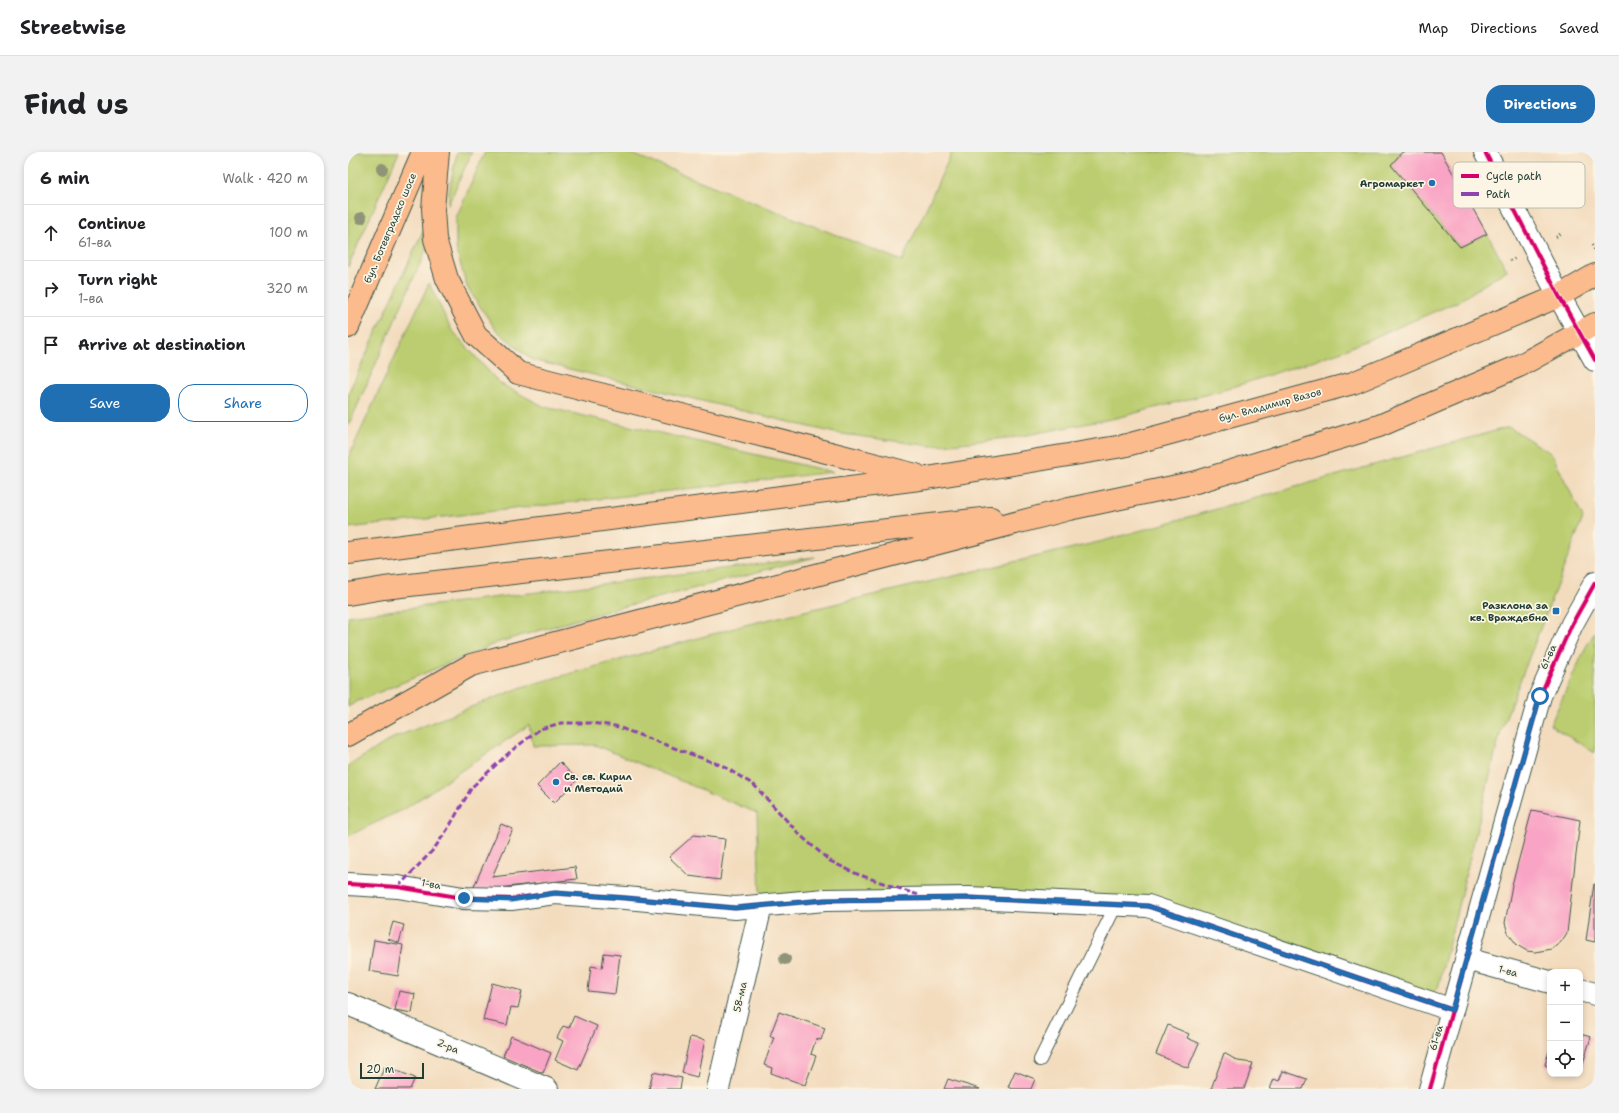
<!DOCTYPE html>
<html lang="en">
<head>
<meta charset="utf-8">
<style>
	body { margin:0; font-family:"Shantell Sans",sans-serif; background:#f2f2f2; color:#202124 }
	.controls { position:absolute; right:12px; bottom:12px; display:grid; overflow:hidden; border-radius:8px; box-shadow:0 2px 6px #0003 }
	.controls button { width:36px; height:36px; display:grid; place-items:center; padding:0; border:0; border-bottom:1px solid #e0e0e0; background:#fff; color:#202124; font:20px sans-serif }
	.scale { position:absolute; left:12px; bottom:10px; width:64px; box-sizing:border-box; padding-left:4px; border:2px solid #1f3d34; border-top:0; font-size:11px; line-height:14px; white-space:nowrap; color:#1f3d34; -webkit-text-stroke:3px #fcf5e5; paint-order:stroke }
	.stop { position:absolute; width:12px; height:12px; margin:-9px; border:3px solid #1f6fb2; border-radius:50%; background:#fff }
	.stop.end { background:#1f6fb2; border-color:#fff; box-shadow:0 1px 4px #0008 }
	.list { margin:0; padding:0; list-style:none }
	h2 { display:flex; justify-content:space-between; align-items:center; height:52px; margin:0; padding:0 16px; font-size:17px }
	h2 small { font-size:13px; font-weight:400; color:#757577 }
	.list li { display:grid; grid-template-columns:26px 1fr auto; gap:12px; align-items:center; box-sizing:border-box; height:56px; padding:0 16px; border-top:1px solid #e0e0e0 }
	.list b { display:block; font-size:15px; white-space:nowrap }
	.list p { margin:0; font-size:13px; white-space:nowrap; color:#757577 }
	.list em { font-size:13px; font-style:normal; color:#757577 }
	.actions { display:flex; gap:8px; padding:12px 16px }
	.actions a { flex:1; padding:9px 0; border:1px solid #1f6fb2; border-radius:16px; text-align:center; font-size:14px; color:#1f6fb2 }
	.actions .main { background:#1f6fb2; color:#fff }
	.icon { flex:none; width:22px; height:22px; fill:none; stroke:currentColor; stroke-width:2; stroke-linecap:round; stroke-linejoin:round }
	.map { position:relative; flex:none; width:1247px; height:937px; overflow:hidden; border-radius:16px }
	header { display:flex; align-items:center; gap:24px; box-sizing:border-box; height:56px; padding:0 20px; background:#fff; border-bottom:1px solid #e0e0e0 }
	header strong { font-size:19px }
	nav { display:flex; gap:22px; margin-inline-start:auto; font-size:14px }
	.intro { display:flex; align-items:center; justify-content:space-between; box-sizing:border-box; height:96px; padding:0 24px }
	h1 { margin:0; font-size:28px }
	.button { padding:10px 18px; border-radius:16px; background:#1f6fb2; color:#fff; font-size:14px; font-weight:700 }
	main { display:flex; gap:24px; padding:0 24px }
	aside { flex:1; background:#fff; border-radius:16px; box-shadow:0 2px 6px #0003 }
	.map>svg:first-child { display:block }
	.green { fill:#bbcd70; stroke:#6d8552 }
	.building { fill:#f9a4c4 }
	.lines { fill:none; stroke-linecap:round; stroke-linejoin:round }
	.service-casing { stroke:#3f5549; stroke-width:14 }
	.minor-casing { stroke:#3f5549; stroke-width:24 }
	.tertiary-casing { stroke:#3f5549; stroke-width:24 }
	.primary-casing { stroke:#3f5549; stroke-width:24 }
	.path { stroke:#3f5549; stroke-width:2.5; stroke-dasharray:1 3; stroke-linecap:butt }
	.service { stroke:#fff; stroke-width:12 }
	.minor { stroke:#fff; stroke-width:22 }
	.tertiary { stroke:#fff; stroke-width:22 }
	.primary { stroke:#fbbb8d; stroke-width:22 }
	.quiet { stroke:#8e44ad; stroke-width:3; stroke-dasharray:6 3; stroke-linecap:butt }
	.cycleway-casing { stroke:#fcf5e5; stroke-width:6 }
	.cycleway { stroke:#d6006c; stroke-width:4 }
	.tree { fill:#8f9479 }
	.route { stroke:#1f6fb2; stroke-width:5 }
	.poi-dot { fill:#1f6fb2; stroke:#fcf5e5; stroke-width:1.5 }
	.labels { text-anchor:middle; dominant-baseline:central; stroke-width:3.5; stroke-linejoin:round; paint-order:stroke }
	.poi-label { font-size:10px; font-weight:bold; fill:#1f3d34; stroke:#fcf5e5; text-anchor:end }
	.street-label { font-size:10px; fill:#1f3d34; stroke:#fcf5e5 }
	.key { fill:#fcf5e5; stroke:#babeb0; stroke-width:1 }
	.key-label { font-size:11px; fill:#1f3d34 }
</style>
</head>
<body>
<header>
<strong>Streetwise</strong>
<nav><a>Map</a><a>Directions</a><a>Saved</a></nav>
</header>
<div class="intro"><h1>Find us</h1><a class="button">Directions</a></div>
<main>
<aside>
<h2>6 min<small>Walk · 420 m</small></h2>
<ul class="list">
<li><svg class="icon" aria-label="ahead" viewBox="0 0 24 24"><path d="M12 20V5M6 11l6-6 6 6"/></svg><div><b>Continue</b><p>61-ва</p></div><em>100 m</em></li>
<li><svg class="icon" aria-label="right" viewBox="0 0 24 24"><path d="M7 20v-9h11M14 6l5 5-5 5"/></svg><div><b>Turn right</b><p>1-ва</p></div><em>320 m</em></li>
<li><svg class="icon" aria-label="arrive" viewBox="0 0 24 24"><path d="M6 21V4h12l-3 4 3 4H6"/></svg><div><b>Arrive at destination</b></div></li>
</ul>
<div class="actions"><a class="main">Save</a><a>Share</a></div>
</aside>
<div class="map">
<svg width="1247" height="937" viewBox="0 0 1247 937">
	<rect width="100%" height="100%" fill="#fcf5e5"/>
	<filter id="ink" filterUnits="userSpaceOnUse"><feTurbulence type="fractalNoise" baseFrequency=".025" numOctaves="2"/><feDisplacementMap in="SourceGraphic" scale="8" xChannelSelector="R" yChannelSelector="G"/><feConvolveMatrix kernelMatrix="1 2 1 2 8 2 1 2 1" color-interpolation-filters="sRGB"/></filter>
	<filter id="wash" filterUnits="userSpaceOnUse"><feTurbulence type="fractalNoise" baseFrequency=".012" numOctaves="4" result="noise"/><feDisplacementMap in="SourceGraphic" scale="16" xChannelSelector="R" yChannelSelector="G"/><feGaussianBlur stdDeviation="0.9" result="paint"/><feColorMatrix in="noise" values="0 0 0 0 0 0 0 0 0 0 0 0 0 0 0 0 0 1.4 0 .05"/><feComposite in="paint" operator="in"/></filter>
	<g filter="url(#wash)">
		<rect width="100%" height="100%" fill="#f3dcbe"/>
		<path class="green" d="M0 0H51L0 115Z
			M109 0H124L100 53 101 39Z
			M137 0H279L554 109 604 0H1054L1043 13 1112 95 1139 82 1159 118 1109 150 994 199 876 238 768 266 668 285 584 294 487 281 184 208 148 178 119 135 108 96V66Z
			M75 79 78 89V98L0 275V242Z
			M81 131 103 177 151 231 197 255 485 320 0 376V306Z
			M1161 275 1204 302 1235 366 1153 578 1090 836 1082 844 816 753 412 743 409 661 247 593 185 594 181 573 58 656 0 684V614L45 586 174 535 397 473 755 389Z
			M467 405 259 459 151 490 8 550 0 555V464Z
			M1247 480V601L1202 573 1238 495Z"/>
		<g id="blocks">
			<path class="building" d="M1054 0H1093L1139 82 1112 95 1043 13Z
				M212 610 229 628 206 651 189 634Z
				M1184 658 1232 668 1219 781 1213 790 1204 797 1187 800 1179 799 1169 793 1160 781 1157 771 1164 733Z
				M153 672 165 677 144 725 227 715 229 727 124 739Z
				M346 683 377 687 372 728 341 724 321 705Z
				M1246 732H1247V790L1238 788Z
				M45 770 56 773 51 791 40 787Z
				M26 788 55 793 50 824 21 819Z
				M256 801 272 803 267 842 240 839 243 814 254 816Z
				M144 831 174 839 170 856 163 855 159 873 135 868Z
				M51 839 67 842 64 861 47 858Z
				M431 860 477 876 473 888 468 887 463 902 468 904 457 933 423 921 424 916 416 913 426 885 422 884Z
				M226 864 249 874 230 918 207 908 215 889 209 886 215 874 221 876Z
				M820 873 841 882 839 886 851 891 840 916 808 902Z
				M1232 882 1243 885 1232 921Z
				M163 884 203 901 195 921 155 904Z
				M342 885 357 888 349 925 334 921Z
				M1202 896V915L1197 913Z
				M876 901 890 909 905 911 896 937H863Z
				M37 914 67 926 62 937H27Z
				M667 919 687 927 683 937H664L660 935Z
				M935 919 959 927 955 937H922L926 927 931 929Z
				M305 920 334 926 332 937H301Z
				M600 927 632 937H596Z"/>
		</g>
	</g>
	<g filter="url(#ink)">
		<use href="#blocks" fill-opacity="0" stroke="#3f5549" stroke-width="1"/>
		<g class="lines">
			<defs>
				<path id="service" d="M692 908 768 753"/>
				<path id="minor" d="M1137 0 1211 144
					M0 732 50 735 115 746 163 747 207 741 278 746 387 756 477 748 621 746 800 754 1104 858
					M1119 807 1202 830
					M1232 838 1247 842
					M0 852 199 937
					M370 937 413 754"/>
				<path id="tertiary" d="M1211 144 1247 208
					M1082 937 1192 544 1224 472 1247 431"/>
				<path id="primary" d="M90 0 85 57 87 87 99 127 128 183 170 221 568 323
					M0 175 75 0
					M0 401 579 326 775 294 1005 231 1211 144 1247 123
					M0 442 36 436 643 366
					M0 583 123 513 721 357 848 330 1031 274 1171 214 1247 172"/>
			</defs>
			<use href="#service" class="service-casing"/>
			<use href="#minor" class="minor-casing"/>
			<use href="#tertiary" class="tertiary-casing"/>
			<use href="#primary" class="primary-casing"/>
			<path class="path" d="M1208 85 1212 82
				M1244 93 1247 99
				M1162 109 1168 106"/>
			<use href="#service" class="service"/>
			<use href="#minor" class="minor"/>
			<use href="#tertiary" class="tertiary"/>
			<use href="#primary" class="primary"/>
			<path class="quiet" d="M50 735 86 697 101 675 124 635 163 599 192 577 213 571H243L267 574 375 614 406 633 453 684 482 709 509 722 570 743"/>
			<defs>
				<path id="cycleway" d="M1137 0 1211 144 1247 208
					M0 732 50 735 115 746 163 747 207 741 278 746 387 756 477 748 621 746 800 754 1104 858
					M1082 937 1192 544 1224 472 1247 431"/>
			</defs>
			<use href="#cycleway" class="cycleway-casing"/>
			<use href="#cycleway" class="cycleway"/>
		</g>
		<g class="tree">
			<circle cx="34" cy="17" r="6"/>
			<circle cx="13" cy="66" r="6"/>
			<circle cx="437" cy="807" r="6"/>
		</g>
	</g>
	<g class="lines" filter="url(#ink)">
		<path class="route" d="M116 746 163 748 207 741 278 746 387 756 477 748 621 746 800 754 1104 858 1192 544"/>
	</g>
	<g class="poi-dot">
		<circle cx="1084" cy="31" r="4"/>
		<rect x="1204" y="455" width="8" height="8" rx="2"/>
		<circle cx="208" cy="630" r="4"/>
	</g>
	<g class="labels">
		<g class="poi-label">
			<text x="1076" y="31">Агромаркет</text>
			<text x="1200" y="453">Разклона за<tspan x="1200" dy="12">кв. Враждебна</tspan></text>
			<text x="216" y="624" text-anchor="start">Св. св. Кирил<tspan x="216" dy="12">и Методий</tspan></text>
		</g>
		<g class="street-label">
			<text transform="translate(42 76) rotate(-67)">бул. Ботевградско шосе</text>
			<text transform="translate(922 253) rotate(-15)">бул. Владимир Вазов</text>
			<text transform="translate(1200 505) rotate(-66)">61-ва</text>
			<text transform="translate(83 732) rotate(10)">1-ва</text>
			<text transform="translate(1160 819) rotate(15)">1-ва</text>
			<text transform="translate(392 845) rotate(-77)">58-ма</text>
			<text transform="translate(1088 886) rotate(-74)">61-ва</text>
			<text transform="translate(100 894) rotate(23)">2-ра</text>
		</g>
	</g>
	<rect x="1105" y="10" width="132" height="46" rx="6" class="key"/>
	<rect x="1113" y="22" width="18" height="4" fill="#d6006c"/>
	<rect x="1113" y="40" width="18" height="4" fill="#8e44ad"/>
	<g class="key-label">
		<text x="1138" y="28">Cycle path</text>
		<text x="1138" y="46">Path</text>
	</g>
</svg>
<div class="controls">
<button>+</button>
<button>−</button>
<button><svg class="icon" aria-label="locate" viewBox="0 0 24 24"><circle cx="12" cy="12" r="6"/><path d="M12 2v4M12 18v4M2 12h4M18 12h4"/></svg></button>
</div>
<div class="scale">20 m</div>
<div class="stop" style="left:1192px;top:544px"></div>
<div class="stop end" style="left:116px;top:746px"></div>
</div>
</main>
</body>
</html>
